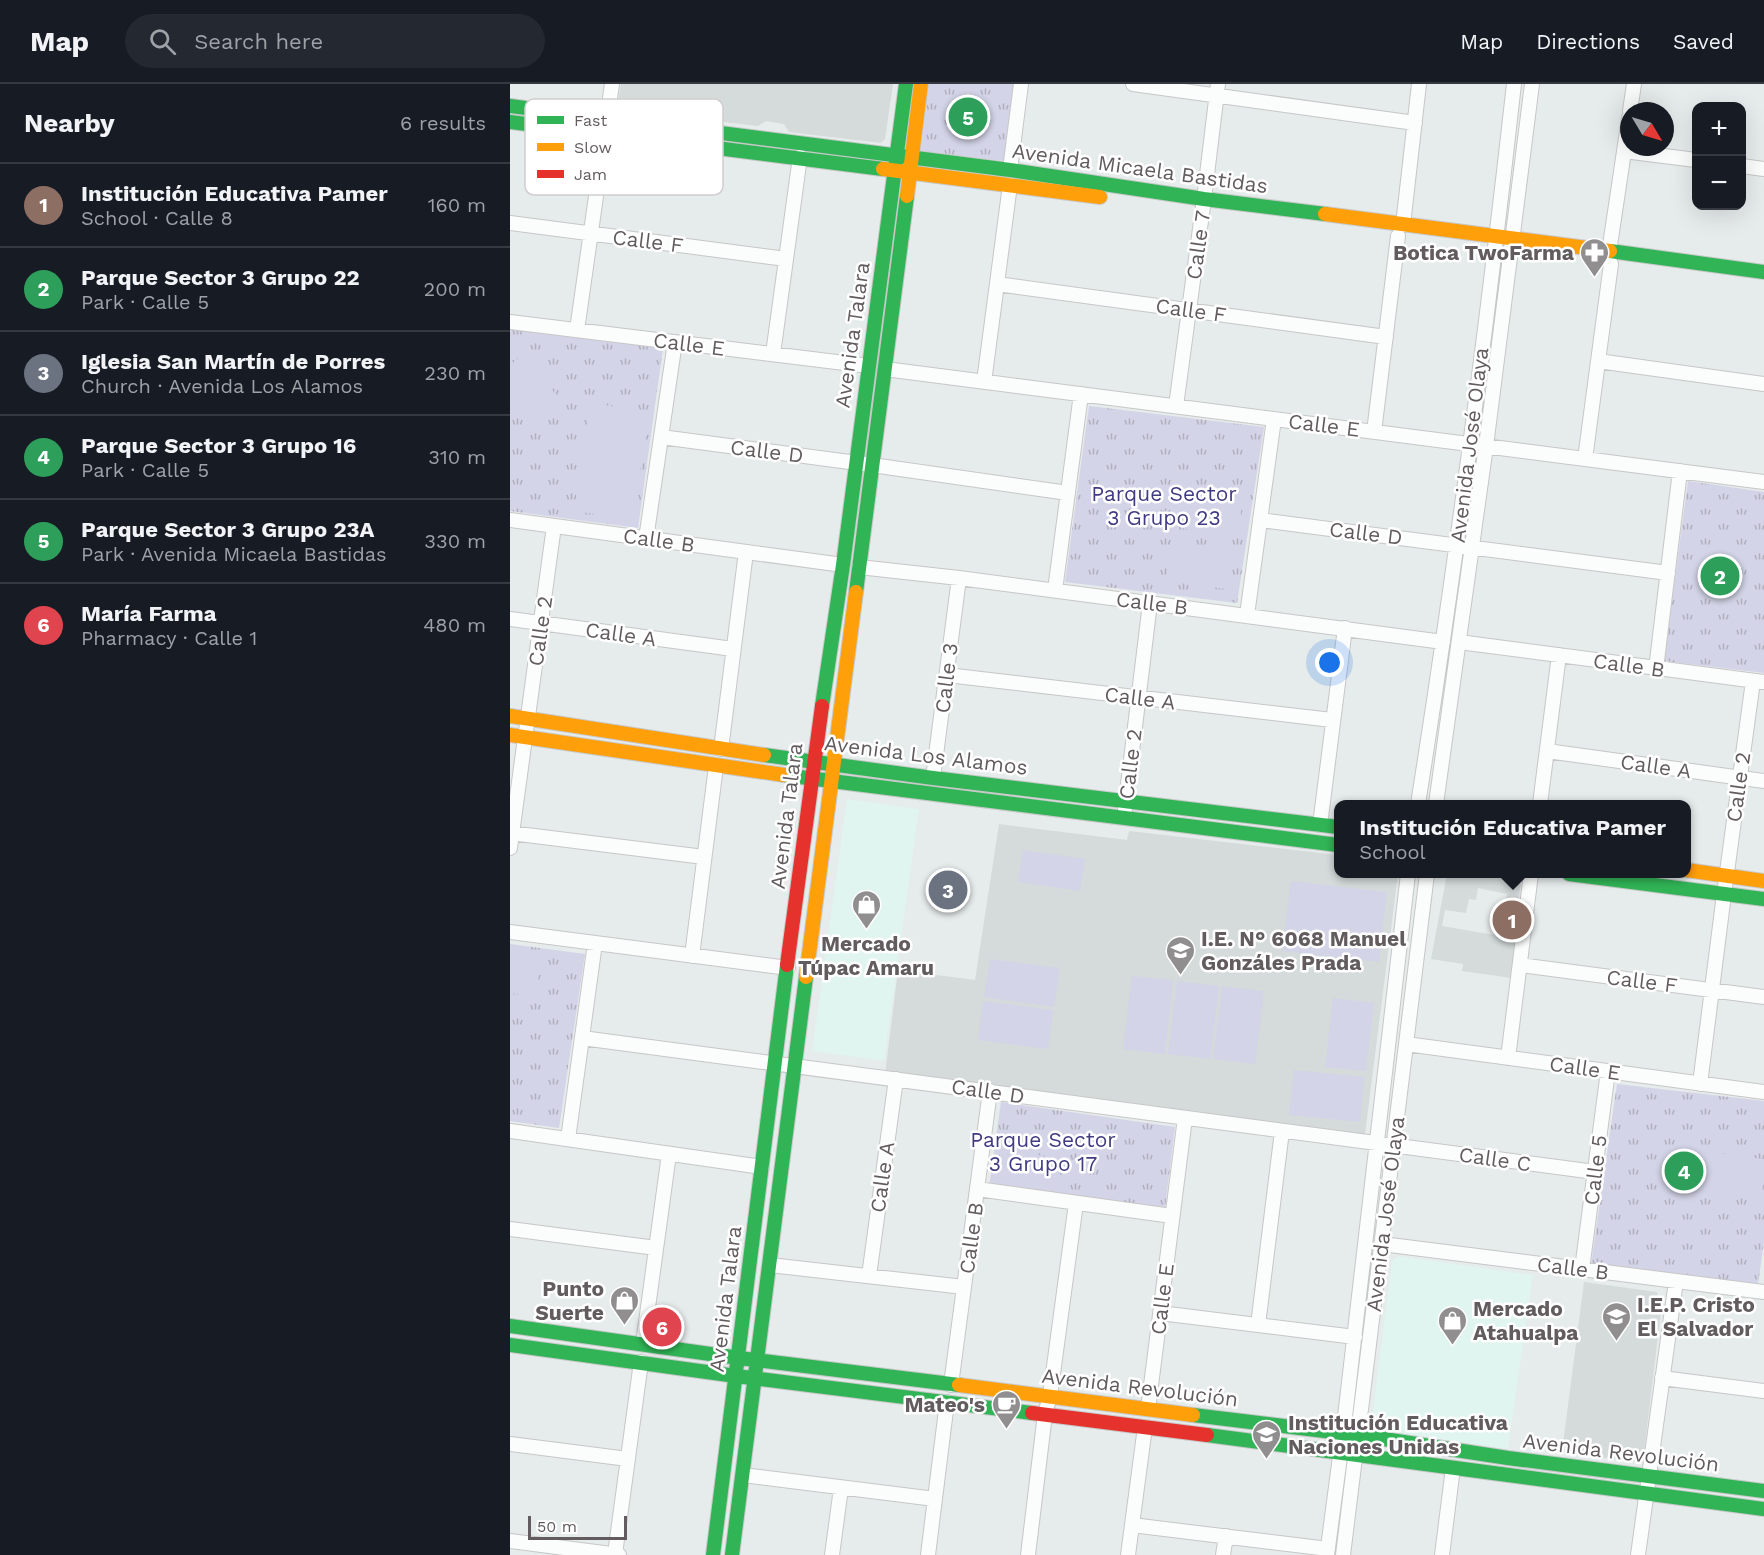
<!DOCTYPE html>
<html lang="en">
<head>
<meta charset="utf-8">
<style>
	body { margin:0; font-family:"Work Sans",sans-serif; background:#242831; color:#f1f3f6 }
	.controls { position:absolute; right:18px; top:18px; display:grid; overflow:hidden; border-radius:12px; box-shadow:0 6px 24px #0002 }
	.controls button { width:54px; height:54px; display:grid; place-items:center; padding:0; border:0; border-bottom:2px solid #363941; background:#171b24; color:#f1f3f6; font:30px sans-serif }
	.compass { position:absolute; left:1110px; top:18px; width:54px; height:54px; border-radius:50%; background:#171b24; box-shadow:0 6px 24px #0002; rotate:128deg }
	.scale { position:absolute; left:18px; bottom:15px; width:99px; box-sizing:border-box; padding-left:6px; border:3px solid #635c5f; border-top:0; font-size:16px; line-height:21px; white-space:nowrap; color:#635c5f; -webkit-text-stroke:4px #fff; paint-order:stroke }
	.you { position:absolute; left:820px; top:579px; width:21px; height:21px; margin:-15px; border:4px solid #fff; border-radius:50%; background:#1a73e8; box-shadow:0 0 0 9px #1a73e833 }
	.badge { display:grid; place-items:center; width:39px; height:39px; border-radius:50%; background:#918e90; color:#fff; font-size:20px; font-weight:700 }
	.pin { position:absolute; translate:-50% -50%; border:3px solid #fff; box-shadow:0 2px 6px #0006 }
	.popup { position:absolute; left:824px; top:716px; width:357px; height:78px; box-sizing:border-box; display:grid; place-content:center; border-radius:12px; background:#171b24; filter:drop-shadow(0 2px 4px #0005); font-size:20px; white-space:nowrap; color:#9ea1a6 }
	.popup b { font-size:22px; color:#f1f3f6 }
	.popup::after { content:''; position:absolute; left:50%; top:100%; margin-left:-12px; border:12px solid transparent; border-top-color:#171b24 }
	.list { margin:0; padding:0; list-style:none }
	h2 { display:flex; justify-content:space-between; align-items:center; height:78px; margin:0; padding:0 24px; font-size:26px }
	h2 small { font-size:20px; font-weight:400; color:#9ea1a6 }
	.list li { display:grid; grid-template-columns:39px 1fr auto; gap:18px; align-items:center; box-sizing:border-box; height:84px; padding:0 24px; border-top:2px solid #363941 }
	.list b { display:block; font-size:22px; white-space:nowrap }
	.list p { margin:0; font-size:20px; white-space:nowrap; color:#9ea1a6 }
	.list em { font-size:20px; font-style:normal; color:#9ea1a6 }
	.icon { flex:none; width:33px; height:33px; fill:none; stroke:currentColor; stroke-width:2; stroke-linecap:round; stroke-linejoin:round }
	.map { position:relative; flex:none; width:1254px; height:1471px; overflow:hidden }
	header { display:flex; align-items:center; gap:36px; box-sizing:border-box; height:84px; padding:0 30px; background:#171b24; border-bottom:2px solid #363941 }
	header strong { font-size:28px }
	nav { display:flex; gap:33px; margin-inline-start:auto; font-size:21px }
	.search { width:420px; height:54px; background:#242831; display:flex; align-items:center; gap:15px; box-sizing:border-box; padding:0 21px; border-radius:33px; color:#9ea1a6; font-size:22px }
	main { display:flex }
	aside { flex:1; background:#171b24 }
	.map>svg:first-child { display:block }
	.commercial { fill:#e0f4f0 }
	.education { fill:#d4dbda; fill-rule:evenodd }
	.park { fill:url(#park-tufts) }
	.pitch { fill:#d3d4e7 }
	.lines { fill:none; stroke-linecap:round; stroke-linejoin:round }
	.street-casing { stroke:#c7c7c7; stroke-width:16 }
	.fast-casing { stroke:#c8c8c9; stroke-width:16 }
	.slow-casing { stroke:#c8c8c9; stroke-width:16 }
	.jam-casing { stroke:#c8c8c9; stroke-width:16 }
	.street { stroke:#fbfcfc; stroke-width:14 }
	.fast { stroke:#30b455; stroke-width:14 }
	.slow { stroke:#ff9f0a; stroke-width:14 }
	.jam { stroke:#e5322d; stroke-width:14 }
	.labels { text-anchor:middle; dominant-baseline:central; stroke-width:5; stroke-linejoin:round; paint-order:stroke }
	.street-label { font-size:21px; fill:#635c5f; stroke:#fff }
	.poi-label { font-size:21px; font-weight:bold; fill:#635c5f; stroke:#fff; text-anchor:start }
	.park-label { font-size:21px; fill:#403b83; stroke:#fff }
	.key { fill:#fff; stroke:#d0cecf; stroke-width:1.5 }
	.key-label { font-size:16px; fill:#635c5f }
</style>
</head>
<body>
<header>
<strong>Map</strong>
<div class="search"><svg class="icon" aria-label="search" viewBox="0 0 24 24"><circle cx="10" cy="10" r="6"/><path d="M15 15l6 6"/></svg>Search here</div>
<nav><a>Map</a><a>Directions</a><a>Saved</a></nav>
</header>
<main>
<aside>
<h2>Nearby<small>6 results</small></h2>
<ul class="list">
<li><span class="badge" style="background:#8d6e63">1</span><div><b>Institución Educativa Pamer</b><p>School · Calle 8</p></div><em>160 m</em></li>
<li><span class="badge" style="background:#2e9e5b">2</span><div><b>Parque Sector 3 Grupo 22</b><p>Park · Calle 5</p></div><em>200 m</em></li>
<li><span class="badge" style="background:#6b7280">3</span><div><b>Iglesia San Martín de Porres</b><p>Church · Avenida Los Alamos</p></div><em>230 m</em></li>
<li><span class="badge" style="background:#2e9e5b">4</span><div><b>Parque Sector 3 Grupo 16</b><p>Park · Calle 5</p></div><em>310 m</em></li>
<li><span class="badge" style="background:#2e9e5b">5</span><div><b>Parque Sector 3 Grupo 23A</b><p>Park · Avenida Micaela Bastidas</p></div><em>330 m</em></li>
<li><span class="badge" style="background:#e0444e">6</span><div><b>María Farma</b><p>Pharmacy · Calle 1</p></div><em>480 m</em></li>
</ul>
</aside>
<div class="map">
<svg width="1254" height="1471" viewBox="0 0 1254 1471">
	<defs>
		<pattern id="park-tufts" width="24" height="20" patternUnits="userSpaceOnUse" patternTransform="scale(1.5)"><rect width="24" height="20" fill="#d3d4e7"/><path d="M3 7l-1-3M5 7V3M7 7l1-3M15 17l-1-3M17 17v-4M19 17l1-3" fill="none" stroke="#afafbe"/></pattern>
	</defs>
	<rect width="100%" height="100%" fill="#e6ebeb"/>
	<path class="commercial" d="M337 715 409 725 374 977 302 967Z
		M889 1172 1023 1191 998 1365 870 1347 862 1334 882 1177Z"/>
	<path class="education" d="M111 0H383L375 55 371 59 279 48 274 40 256 37 248 42 196 36 191 30H186L181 35 113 24 108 18Z
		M489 740 617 756 619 747 828 771V790H888L855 1050 375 990 388 886 465 896Z
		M937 790H983L1003 793 1002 798 1011 799 1008 821 1012 822 1002 894 952 887 953 880 921 875ZM968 804 997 810 990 852 932 842 935 826 956 829 959 815 966 816Z
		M1074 1198 1147 1208 1151 1227 1134 1368 1124 1378 1052 1368Z"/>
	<path class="park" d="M419 0H505L495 77 411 67Z
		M0 244 153 264 128 444 0 427Z
		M579 322 754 343 727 519 555 498Z
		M1178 397 1254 408V589L1154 577Z
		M0 860 75 870 49 1044 0 1037Z
		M1107 1000 1254 1017V1157L1248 1201 1081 1180Z
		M491 1018 665 1043 655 1124 479 1103Z"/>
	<path class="pitch" d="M14 270 54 321 23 345 0 316V281Z
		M80 319 139 327 123 436 64 427Z
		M676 414 732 422 727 452 671 444Z
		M661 460 721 467 716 505 656 497Z
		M513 766 575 775 570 807 508 798Z
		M781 797 877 808 869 878 772 867Z
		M0 873 31 879 25 913 0 909Z
		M480 875 550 884 544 923 474 913Z
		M622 892 663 896 655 970 613 965Z
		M667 897 709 902 700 975 658 970Z
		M712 902 754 907 745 980 703 975Z
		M823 914 864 919 856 987 815 983Z
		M473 917 543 926 538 965 468 956Z
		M784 986 854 993 850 1038 779 1031Z
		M491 1066 551 1074 546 1108 487 1100Z
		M1197 1068 1254 1075 1252 1114 1191 1106Z"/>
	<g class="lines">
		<defs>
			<path id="street" d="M623 0 905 39
				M1120 27 1124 0
				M1114 67 1186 76
				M1232 82 1254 85
				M500 86 511 0
				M0 139 276 175
				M893 141 909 0
				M1099 168 1119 34
				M487 200 876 253
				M0 238 359 282
				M67 246 102 0
				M263 270 290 73
				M1088 277 1254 300
				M375 285 1254 398
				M474 298 500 101
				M666 322 694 115 708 0
				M864 348 888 152
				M151 353 362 381 558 409
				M1075 375 1101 180
				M0 436 333 481
				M750 436 1158 489
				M136 455 165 258
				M349 483 449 494 933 558
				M545 506 571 310
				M737 531 764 335
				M0 535 223 565
				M949 558 1254 598
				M1146 585 1170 387
				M437 591 822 636
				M211 665 236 468
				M1037 667 1254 697
				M423 694 449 494
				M908 720C946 481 977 241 1004 0
				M926 720 976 362 1022 0
				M1030 720 1049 571
				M615 725 640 519
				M810 741 835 544
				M0 749 194 773
				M0 764 44 442
				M0 848 278 884
				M182 872 206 682
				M1010 881 1254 913
				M72 954 1085 1088
				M896 960 1254 1008
				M998 974 1021 790
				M1190 1000 1214 810 1243 597
				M0 1047 252 1083
				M58 1055 85 859
				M467 1105 662 1132
				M0 1145 146 1164
				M872 1160 1254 1208
				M260 1181 454 1203
				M1072 1185 1098 987
				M359 1192 386 995
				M650 1229 845 1253
				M748 1241 772 1047
				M133 1260 159 1070
				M1152 1294 1254 1307
				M441 1301 480 1007
				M638 1325 675 1034
				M0 1360 118 1375
				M233 1391 425 1415
				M622 1441 818 1465
				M0 1457 109 1471
				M105 1470 131 1278
				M322 1471 331 1404
				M418 1471 437 1318
				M518 1471 535 1330 540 1312 566 1119
				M618 1471 635 1343
				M713 1471 716 1452
				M817 1471 833 1350 898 790
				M833 1471 917 790
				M932 1471 943 1384
				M1128 1471 1166 1197"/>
			<path id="fast" d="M0 22 500 86 694 115 815 130
				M0 38 373 85
				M1100 167 1254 188
				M346 508 397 112
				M312 622 333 481 396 0
				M254 671 423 694 828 743
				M274 691 828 761
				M1059 790 1254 815
				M0 1242 229 1274 449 1301
				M0 1261 226 1292 522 1329
				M683 1331 848 1351 998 1374 1254 1407
				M697 1351 1254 1425
				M203 1471 277 881
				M222 1471 296 893"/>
			<path id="slow" d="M373 85 590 113
				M397 112 411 0
				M815 130 1100 167
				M0 632 254 671
				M0 651 274 691
				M1176 786 1254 797
				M296 893 346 508
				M449 1301 683 1331"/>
			<path id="jam" d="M277 881 312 622
				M522 1329 697 1351"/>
		</defs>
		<use href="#street" class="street-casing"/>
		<use href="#fast" class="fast-casing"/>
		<use href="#slow" class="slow-casing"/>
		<use href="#jam" class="jam-casing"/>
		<use href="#street" class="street"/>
		<use href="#fast" class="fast"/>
		<use href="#slow" class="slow"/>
		<use href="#jam" class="jam"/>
	</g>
	<defs>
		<symbol id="pharmacy-pin" viewBox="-11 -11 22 30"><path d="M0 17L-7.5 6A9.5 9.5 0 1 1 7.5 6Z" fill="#918e90" stroke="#fff"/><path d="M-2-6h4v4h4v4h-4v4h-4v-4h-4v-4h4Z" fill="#fff"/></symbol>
		<symbol id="shop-pin" viewBox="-11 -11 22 30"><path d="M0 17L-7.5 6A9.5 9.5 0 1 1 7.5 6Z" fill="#918e90" stroke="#fff"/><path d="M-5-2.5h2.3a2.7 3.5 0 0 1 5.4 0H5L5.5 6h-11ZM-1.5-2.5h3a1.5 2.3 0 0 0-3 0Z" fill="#fff"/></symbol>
		<symbol id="school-pin" viewBox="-11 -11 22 30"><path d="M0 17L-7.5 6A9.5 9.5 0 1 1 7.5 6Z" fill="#918e90" stroke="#fff"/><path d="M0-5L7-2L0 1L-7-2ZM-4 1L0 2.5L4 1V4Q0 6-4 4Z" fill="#fff"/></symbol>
		<symbol id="cafe-pin" viewBox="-11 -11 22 30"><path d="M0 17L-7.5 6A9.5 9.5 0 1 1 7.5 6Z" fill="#918e90" stroke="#fff"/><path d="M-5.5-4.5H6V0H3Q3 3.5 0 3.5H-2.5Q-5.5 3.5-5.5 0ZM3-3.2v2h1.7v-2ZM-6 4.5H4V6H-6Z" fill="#fff"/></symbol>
	</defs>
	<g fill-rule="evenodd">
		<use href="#pharmacy-pin" x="1068" y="152" width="33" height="45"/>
		<use href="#shop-pin" x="340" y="804" width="33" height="45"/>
		<use href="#school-pin" x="654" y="850" width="33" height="45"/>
		<use href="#shop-pin" x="98" y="1200" width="33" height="45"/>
		<use href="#school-pin" x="1090" y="1216" width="33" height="45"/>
		<use href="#shop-pin" x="926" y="1220" width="33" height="45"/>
		<use href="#cafe-pin" x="480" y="1304" width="33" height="45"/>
		<use href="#school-pin" x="740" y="1334" width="33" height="45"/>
	</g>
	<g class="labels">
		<g class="street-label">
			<text transform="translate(630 84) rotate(8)">Avenida Micaela Bastidas</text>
			<text transform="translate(138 157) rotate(7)">Calle F</text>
			<text transform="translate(688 161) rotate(-82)">Calle 7</text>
			<text transform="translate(681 226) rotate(8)">Calle F</text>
			<text transform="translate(342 251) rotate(-82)">Avenida Talara</text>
			<text transform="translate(179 260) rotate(7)">Calle E</text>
			<text transform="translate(814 341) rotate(7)">Calle E</text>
			<text transform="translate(959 361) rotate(-83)">Avenida José Olaya</text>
			<text transform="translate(257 367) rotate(7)">Calle D</text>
			<text transform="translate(856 449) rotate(7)">Calle D</text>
			<text transform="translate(149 456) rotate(8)">Calle B</text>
			<text transform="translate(642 519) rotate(7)">Calle B</text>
			<text transform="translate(30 547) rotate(-82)">Calle 2</text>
			<text transform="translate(111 550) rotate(8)">Calle A</text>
			<text transform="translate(1119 581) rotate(8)">Calle B</text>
			<text transform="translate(436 594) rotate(-83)">Calle 3</text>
			<text transform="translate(630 614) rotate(7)">Calle A</text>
			<text transform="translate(416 671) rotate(7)">Avenida Los Alamos</text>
			<text transform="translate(620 680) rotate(-83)">Calle 2</text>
			<text transform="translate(1146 682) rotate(8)">Calle A</text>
			<text transform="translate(1228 703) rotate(-82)">Calle 2</text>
			<text transform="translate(276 732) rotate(-83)">Avenida Talara</text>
			<text transform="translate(1132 897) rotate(7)">Calle F</text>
			<text transform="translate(1075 984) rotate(8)">Calle E</text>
			<text transform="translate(478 1007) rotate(8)">Calle D</text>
			<text transform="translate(985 1075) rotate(8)">Calle C</text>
			<text transform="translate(1085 1086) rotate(-83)">Calle 5</text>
			<text transform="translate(372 1093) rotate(-82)">Calle A</text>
			<text transform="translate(875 1130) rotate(-83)">Avenida José Olaya</text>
			<text transform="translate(461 1154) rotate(-82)">Calle B</text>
			<text transform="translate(1063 1184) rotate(7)">Calle B</text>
			<text transform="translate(215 1215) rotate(-83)">Avenida Talara</text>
			<text transform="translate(652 1215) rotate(-83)">Calle E</text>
			<text transform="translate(630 1303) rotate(7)">Avenida Revolución</text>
			<text transform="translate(1111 1368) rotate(7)">Avenida Revolución</text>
		</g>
		<g class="poi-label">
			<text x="1064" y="168" text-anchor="end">Botica TwoFarma</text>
			<text x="691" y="854">I.E. N° 6068 Manuel<tspan x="691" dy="24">Gonzáles Prada</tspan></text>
			<text x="356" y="859" text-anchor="middle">Mercado<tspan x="356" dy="24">Túpac Amaru</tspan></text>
			<text x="94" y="1204" text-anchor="end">Punto<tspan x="94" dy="24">Suerte</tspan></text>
			<text x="1127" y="1220">I.E.P. Cristo<tspan x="1127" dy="24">El Salvador</tspan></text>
			<text x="963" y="1224">Mercado<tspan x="963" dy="24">Atahualpa</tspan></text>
			<text x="475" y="1320" text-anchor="end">Mateo's</text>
			<text x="778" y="1338">Institución Educativa<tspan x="778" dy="24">Naciones Unidas</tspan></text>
		</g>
		<g class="park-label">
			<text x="654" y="409">Parque Sector<tspan x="654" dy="24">3 Grupo 23</tspan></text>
			<text x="533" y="1055">Parque Sector<tspan x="533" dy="24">3 Grupo 17</tspan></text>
		</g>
	</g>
	<rect x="15" y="15" width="198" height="96" rx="9" class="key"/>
	<rect x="27" y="32" width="27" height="8" fill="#30b455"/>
	<rect x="27" y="59" width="27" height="8" fill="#ff9f0a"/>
	<rect x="27" y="86" width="27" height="8" fill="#e5322d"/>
	<g class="key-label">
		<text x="64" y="42">Fast</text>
		<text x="64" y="69">Slow</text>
		<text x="64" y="96">Jam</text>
	</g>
</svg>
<div class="controls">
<button>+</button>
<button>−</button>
</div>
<svg class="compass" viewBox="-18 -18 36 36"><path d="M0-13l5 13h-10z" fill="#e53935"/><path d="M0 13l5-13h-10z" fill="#9ea1a6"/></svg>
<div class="scale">50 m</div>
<div class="you"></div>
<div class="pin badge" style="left:1002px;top:836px;background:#8d6e63">1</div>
<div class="popup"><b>Institución Educativa Pamer</b>School</div>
<div class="pin badge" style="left:1210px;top:492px;background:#2e9e5b">2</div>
<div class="pin badge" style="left:438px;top:806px;background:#6b7280">3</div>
<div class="pin badge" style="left:1174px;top:1087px;background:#2e9e5b">4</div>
<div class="pin badge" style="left:458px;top:33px;background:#2e9e5b">5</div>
<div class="pin badge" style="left:152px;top:1243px;background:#e0444e">6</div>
</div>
</main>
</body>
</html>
